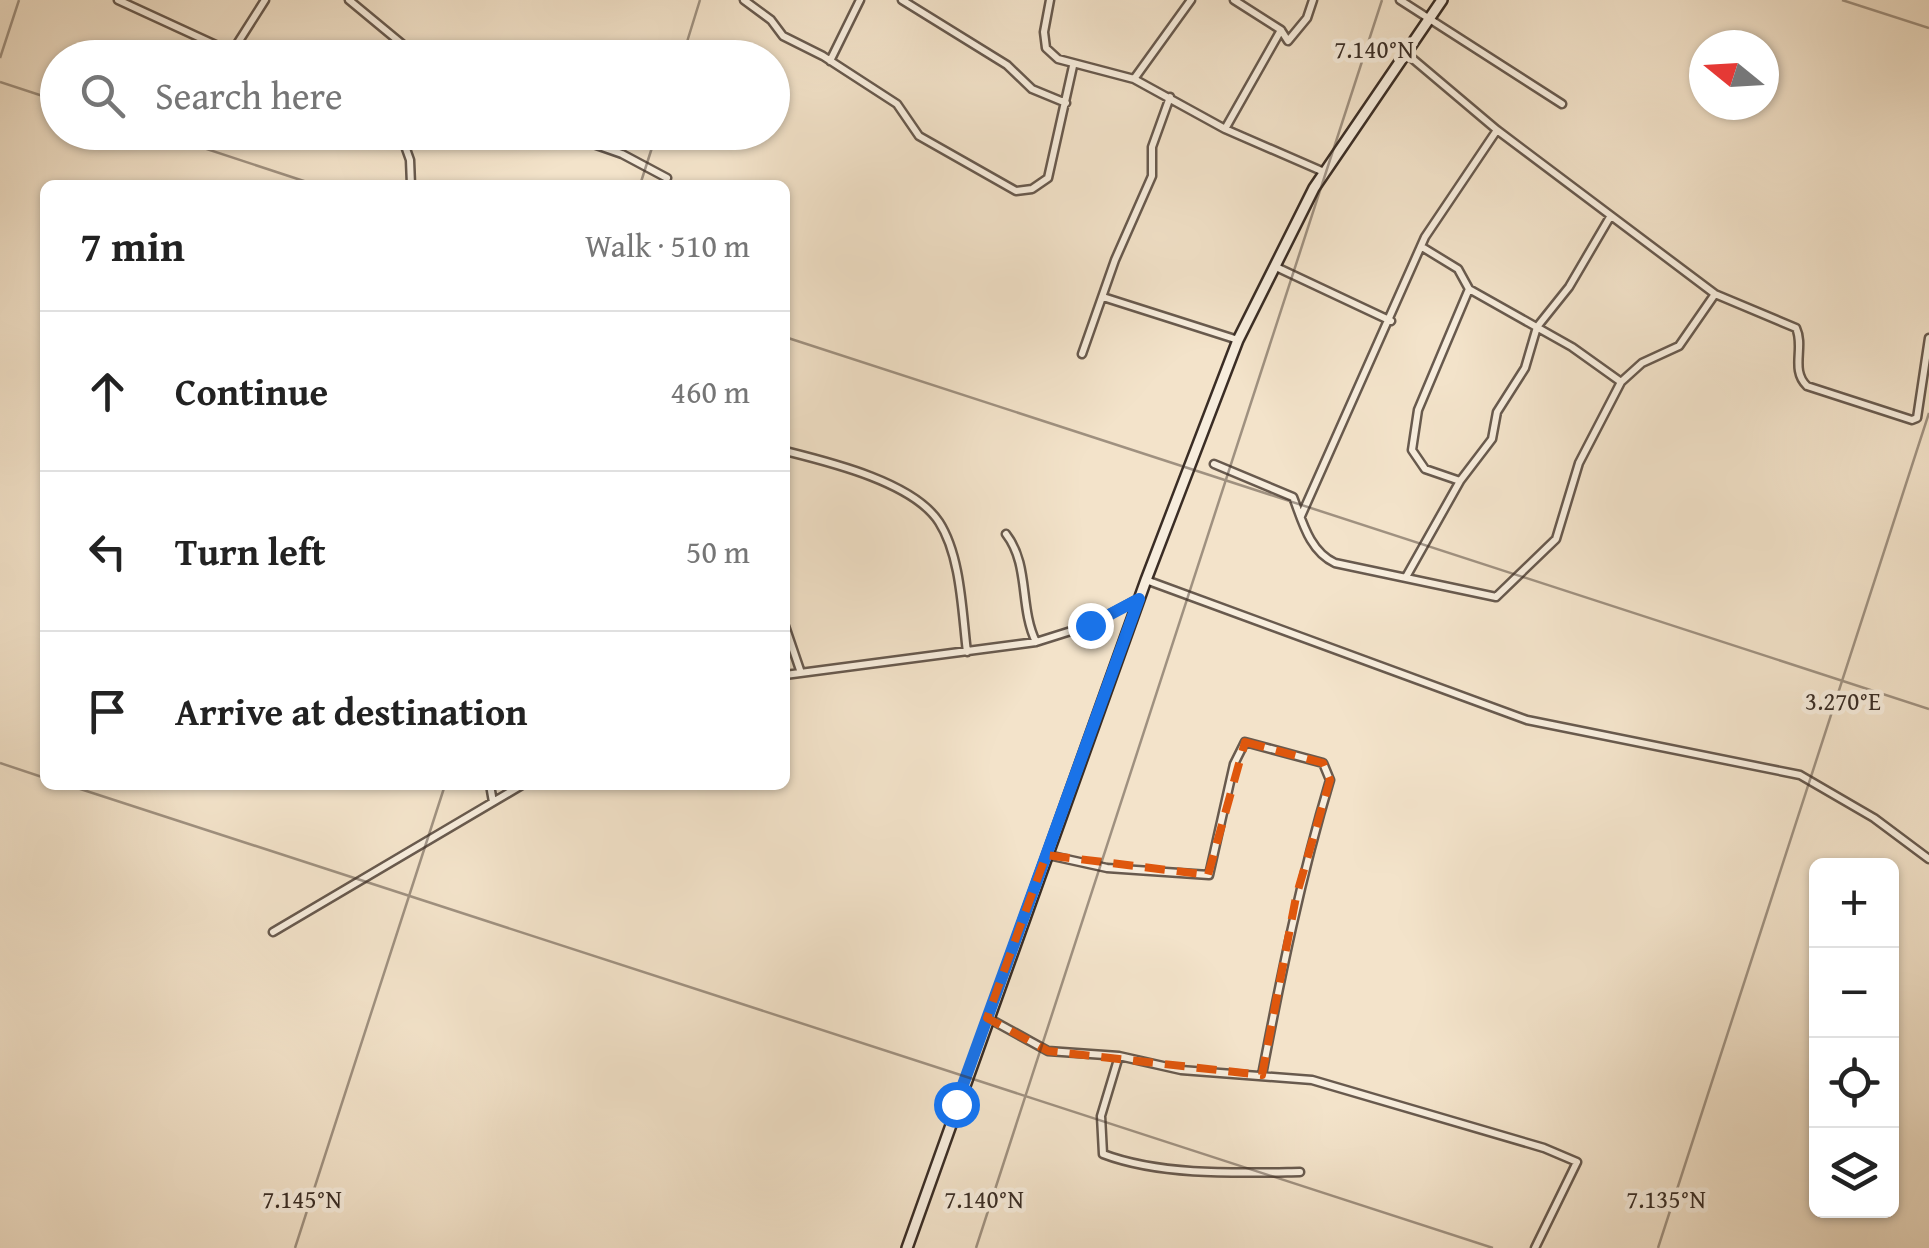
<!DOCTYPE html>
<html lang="en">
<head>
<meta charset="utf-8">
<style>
	body { margin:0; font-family:"Gentium Book Plus",serif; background:#f6f6f6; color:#222 }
	.controls { position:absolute; right:30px; bottom:30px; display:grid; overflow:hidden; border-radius:15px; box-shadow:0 2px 8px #0004 }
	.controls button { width:90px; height:90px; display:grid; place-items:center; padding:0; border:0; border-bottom:2px solid #e0e0e0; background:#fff; color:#222; font:50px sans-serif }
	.compass { position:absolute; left:1689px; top:30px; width:90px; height:90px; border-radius:50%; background:#fff; box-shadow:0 2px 8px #0004; rotate:288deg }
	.stop { position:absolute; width:30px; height:30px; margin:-22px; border:8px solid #1a73e8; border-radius:50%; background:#fff }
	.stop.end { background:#1a73e8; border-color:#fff; box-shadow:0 2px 10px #0008 }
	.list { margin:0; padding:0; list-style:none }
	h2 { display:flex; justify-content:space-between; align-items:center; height:130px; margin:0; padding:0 40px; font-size:42px }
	h2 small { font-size:32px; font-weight:400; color:#767676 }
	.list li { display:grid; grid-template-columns:65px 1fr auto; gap:30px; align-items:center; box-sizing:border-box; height:160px; padding:0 40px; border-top:2px solid #e0e0e0 }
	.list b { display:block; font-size:38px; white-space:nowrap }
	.list em { font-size:32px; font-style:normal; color:#767676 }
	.icon { flex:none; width:55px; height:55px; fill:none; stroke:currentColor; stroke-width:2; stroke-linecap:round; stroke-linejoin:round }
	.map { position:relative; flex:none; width:1929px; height:1248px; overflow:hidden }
	.search { position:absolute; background:#fff; box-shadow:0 2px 8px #0004; left:40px; top:40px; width:750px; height:110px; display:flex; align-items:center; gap:25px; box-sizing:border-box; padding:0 35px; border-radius:55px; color:#767676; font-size:38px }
	.panel { position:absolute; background:#fff; box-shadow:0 2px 8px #0004; left:40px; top:180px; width:750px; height:610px; border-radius:15px }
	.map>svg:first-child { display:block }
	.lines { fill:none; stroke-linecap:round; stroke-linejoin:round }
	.street-casing { stroke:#685a4e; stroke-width:11 }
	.secondary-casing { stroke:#3a2d25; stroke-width:14 }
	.street { stroke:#f7eddd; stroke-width:6 }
	.secondary { stroke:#f7eddd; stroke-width:9 }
	.route { stroke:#1a73e8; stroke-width:12 }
	.marked { fill:none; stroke:#df570d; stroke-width:8; stroke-dasharray:20 12; stroke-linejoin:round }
	.ticks { fill:none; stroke:#3a2d25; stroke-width:2.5; stroke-opacity:0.45 }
	.ticks-label { font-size:25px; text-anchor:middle; fill:#3a2d25; stroke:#f7eddd; stroke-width:9; stroke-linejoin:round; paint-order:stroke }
</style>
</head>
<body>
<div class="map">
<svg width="1929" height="1248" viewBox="0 0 1929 1248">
	<rect width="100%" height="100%" fill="#f3e3ca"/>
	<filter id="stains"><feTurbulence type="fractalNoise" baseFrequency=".002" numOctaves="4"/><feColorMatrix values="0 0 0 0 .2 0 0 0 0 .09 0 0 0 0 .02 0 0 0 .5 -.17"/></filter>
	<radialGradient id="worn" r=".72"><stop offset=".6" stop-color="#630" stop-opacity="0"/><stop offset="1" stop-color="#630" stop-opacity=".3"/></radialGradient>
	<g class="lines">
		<defs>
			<path id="street" d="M118 0 244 58
				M349 0 419 58
				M744 0 771 20 783 36 823 56 897 104 919 136 1016 191 1032 189 1048 178 1073 66
				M902 0 1007 65 1032 89 1066 103
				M1050 0 1044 32 1046 48 1058 59 1134 79 1225 129 1324 172
				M1234 0 1281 30
				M1400 0 1562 104
				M232 52 265 0
				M1407 54 1497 130 1715 294 1796 328C1805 347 1790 370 1807 386L1912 420 1917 418 1929 338
				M830 61 860 0
				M1134 79 1191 0
				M1225 129 1281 30 1288 41 1307 18 1313 0
				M400 132 410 160 411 185
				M559 132 622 154 667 178
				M1422 247 1458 269 1469 289 1418 410 1412 450 1425 469 1460 481
				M1274 266 1391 321
				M1469 289 1572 347 1621 382
				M1103 297 1238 340
				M1082 354 1115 260 1152 176V147L1170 97
				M785 451C829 462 913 482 939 522 961 556 962 612 967 652
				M1214 464 1293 497C1302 520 1309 551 1335 563L1496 597 1556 539 1579 463 1621 382 1642 363 1679 346 1715 294
				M1301 516 1425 237 1497 130
				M1006 534C1030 565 1019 607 1036 642
				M1406 577 1460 481 1492 439 1497 412 1525 368 1537 327 1569 287 1610 217
				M1146 580 1527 720 1800 775 1874 818 1929 859
				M785 626 800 670
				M785 675 1036 642 1090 625 1138 599
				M490 785 493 802
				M1048 855 1107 868 1209 875 1234 764 1245 742 1323 763 1330 780C1301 877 1281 975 1262 1075
				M273 932 522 785
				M988 1018 1048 1051 1119 1056 1181 1070 1312 1080 1544 1148 1577 1162 1535 1248
				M1119 1056 1101 1116 1103 1154C1161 1176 1238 1173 1300 1172"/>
			<path id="secondary" d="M907 1248 1146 580 1238 340 1314 188 1442 0"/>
		</defs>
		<use href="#street" class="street-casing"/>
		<use href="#secondary" class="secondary-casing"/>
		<use href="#street" class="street"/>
		<use href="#secondary" class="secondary"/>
	</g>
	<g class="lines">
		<path class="route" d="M956 1104 1139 599 1090 625"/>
	</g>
	<path class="marked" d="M1245 742 1323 763 1330 780 1296 897 1262 1075 1048 1051 987 1018 1046 855 1208 875Z"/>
	<path class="ticks" d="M1842 0 1929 28M0 58 19 0M682 58 700 0M0 82 58 101M155 132 316 185M640 185 657 132M785 337 1929 709M0 763 45 778M68 785 1493 1248M295 1248 445 785M976 1248 1382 0M1658 1248 1929 413"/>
	<g class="ticks-label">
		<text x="1374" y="58">7.140°N</text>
		<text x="1843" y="710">3.270°E</text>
		<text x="302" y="1208">7.145°N</text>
		<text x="984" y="1208">7.140°N</text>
		<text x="1666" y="1208">7.135°N</text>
	</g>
	<rect width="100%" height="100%" filter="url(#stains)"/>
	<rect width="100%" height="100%" fill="url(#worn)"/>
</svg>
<div class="controls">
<button>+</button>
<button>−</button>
<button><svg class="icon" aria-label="locate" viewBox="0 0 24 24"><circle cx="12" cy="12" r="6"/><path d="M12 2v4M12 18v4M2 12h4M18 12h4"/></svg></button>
<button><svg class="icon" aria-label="layers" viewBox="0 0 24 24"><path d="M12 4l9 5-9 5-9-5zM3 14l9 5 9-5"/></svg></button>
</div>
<svg class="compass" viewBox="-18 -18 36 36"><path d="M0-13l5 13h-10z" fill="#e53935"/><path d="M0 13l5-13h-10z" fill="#767676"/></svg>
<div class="stop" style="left:956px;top:1104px"></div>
<div class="stop end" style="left:1090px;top:625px"></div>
<div class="search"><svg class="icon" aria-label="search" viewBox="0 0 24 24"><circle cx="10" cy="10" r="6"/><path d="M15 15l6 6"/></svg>Search here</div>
<section class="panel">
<h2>7 min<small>Walk · 510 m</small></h2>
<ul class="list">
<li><svg class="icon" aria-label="ahead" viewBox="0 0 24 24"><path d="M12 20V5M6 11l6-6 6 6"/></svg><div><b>Continue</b></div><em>460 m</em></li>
<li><svg class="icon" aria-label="left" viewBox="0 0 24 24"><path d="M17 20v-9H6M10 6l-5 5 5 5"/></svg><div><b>Turn left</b></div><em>50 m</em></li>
<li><svg class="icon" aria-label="arrive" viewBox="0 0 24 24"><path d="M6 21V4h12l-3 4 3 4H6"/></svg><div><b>Arrive at destination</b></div></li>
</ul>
</section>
</div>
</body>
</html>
